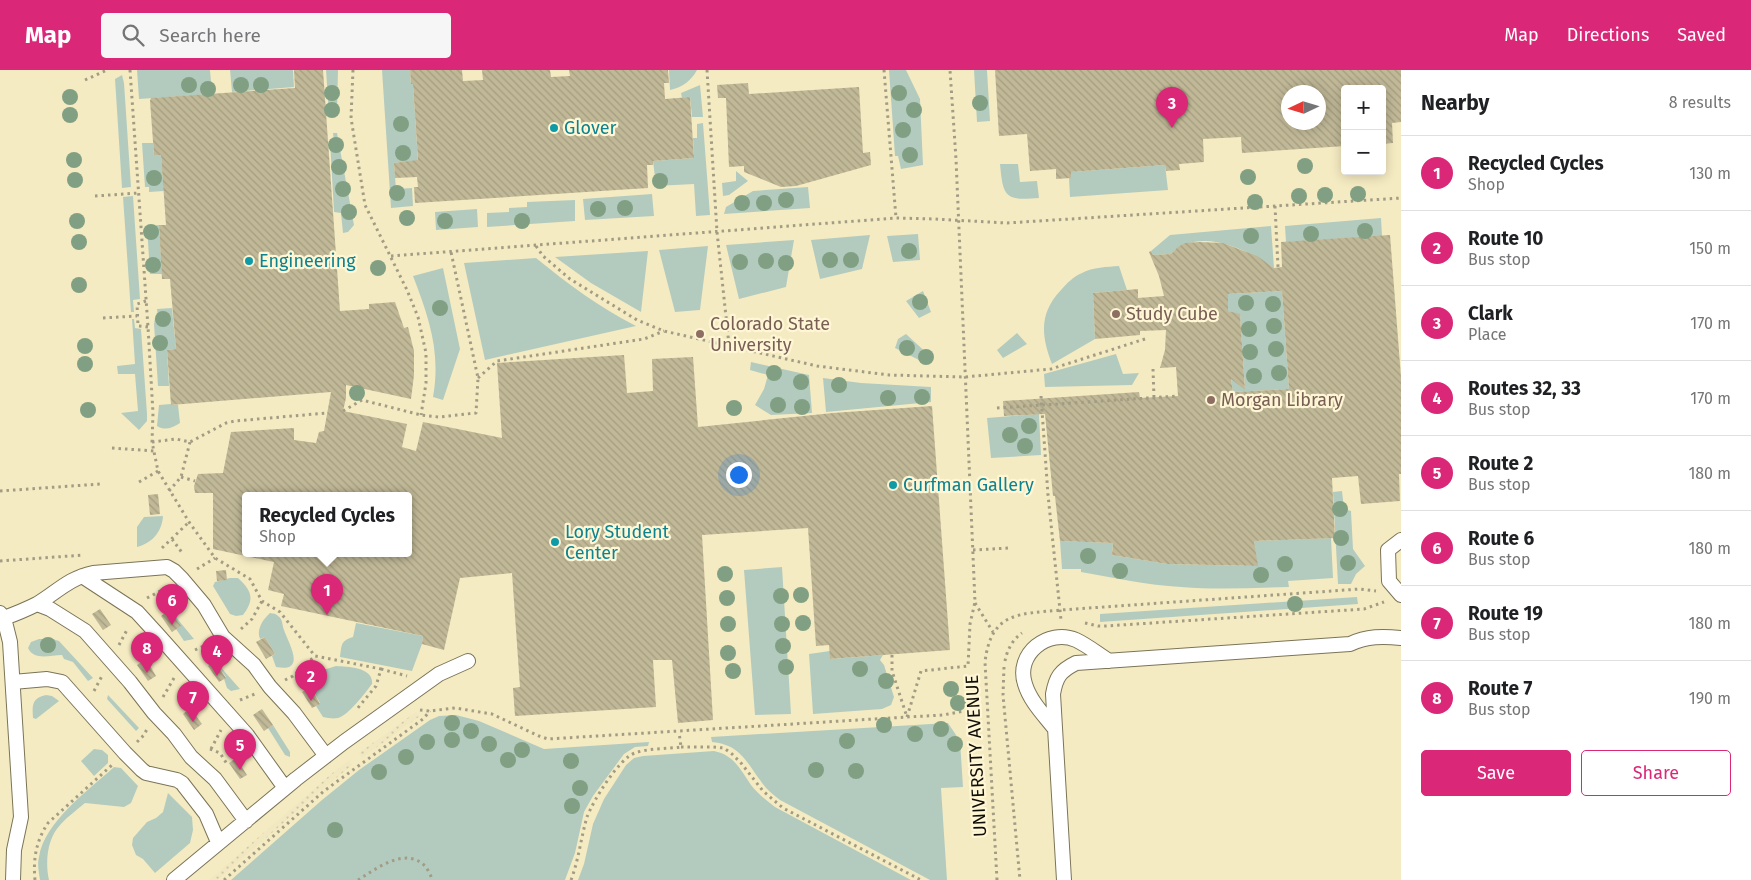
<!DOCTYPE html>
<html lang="en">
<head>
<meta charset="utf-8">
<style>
	body { margin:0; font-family:"Fira Sans",sans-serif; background:#f6f6f6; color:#202124 }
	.controls { position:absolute; right:15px; top:15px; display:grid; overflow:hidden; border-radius:5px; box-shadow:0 2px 12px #0003 }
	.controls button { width:45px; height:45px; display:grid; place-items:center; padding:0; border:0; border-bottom:1px solid #e0e0e0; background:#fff; color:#202124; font:25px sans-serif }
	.compass { position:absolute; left:1281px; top:15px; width:45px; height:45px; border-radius:50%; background:#fff; box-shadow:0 2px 12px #0003; rotate:266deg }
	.you { position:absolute; left:738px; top:404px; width:18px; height:18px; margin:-12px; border:4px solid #fff; border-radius:50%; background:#1a73e8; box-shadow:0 0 0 8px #1a73e833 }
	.badge { display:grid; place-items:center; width:32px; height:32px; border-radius:50%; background:#db2777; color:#fff; font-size:16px; font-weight:700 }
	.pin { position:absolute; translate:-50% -41px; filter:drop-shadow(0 1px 2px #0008) }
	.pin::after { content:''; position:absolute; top:26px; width:18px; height:15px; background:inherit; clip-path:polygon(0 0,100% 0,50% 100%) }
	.popup { position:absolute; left:242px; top:422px; width:170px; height:65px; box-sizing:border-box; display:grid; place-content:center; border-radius:5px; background:#fff; filter:drop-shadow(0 1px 4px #0005); font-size:16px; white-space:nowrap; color:#757577 }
	.popup b { font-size:19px; color:#202124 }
	.popup::after { content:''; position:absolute; left:50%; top:100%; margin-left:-10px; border:10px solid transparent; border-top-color:#fff }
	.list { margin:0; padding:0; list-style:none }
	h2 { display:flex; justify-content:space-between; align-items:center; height:65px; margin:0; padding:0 20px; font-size:21px }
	h2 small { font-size:16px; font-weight:400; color:#757577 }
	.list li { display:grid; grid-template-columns:32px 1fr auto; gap:15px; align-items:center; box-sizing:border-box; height:75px; padding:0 20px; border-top:1px solid #e0e0e0 }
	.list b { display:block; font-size:19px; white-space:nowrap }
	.list p { margin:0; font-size:16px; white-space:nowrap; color:#757577 }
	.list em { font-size:16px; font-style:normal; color:#757577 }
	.actions { display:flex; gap:10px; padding:15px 20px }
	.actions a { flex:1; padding:11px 0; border:1px solid #db2777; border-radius:5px; text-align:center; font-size:18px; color:#db2777 }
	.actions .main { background:#db2777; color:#fff }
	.icon { flex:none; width:28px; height:28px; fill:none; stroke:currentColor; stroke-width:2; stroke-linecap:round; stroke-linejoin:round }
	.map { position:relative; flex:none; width:1401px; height:810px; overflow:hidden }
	header { display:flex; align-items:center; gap:30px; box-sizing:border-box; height:70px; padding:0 25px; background:#db2777; color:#fff }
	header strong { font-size:24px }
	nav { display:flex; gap:28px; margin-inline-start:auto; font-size:18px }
	.search { width:350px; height:45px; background:#f6f6f6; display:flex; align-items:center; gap:12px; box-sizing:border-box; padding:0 18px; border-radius:5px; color:#757577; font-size:19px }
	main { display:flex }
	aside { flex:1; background:#fff }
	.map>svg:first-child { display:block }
	.built { fill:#f5ebc2; fill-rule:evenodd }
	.green { fill:#b3cbbe }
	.sand { fill:url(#sand-dots) }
	.building { fill:url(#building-back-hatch); fill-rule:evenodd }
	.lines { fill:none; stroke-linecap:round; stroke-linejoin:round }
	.service-casing { stroke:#7b7457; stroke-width:16 }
	.path { stroke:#a29c84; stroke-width:3; stroke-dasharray:2.5 4; stroke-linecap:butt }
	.service { stroke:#fff; stroke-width:14 }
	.tree { fill:#819f82 }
	.culture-dot { fill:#0f9aa8; stroke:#fef6d5; stroke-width:2 }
	.education-dot { fill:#8d6e63; stroke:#fef6d5; stroke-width:2 }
	.labels { text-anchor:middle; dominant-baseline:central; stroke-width:4.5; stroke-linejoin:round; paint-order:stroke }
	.culture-label { font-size:18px; fill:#0d838f; stroke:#fef6d5; text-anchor:start }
	.education-label { font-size:18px; fill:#785e54; stroke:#fef6d5; text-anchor:start }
	.street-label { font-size:18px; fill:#100d04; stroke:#fef6d5 }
</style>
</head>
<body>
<header>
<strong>Map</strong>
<div class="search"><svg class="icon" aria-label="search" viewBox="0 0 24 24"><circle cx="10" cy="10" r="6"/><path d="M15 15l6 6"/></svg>Search here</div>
<nav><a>Map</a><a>Directions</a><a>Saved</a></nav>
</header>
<main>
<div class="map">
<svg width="1401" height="810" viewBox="0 0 1401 810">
	<defs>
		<pattern id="sand-dots" width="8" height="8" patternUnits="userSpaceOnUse" patternTransform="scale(1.25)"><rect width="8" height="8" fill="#f1e8c2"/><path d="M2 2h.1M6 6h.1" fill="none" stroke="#cec6a5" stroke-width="1.8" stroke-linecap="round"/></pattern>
		<pattern id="building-back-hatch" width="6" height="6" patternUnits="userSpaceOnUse" patternTransform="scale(1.25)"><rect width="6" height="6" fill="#c0b897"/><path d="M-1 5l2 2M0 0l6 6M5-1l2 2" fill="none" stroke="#a49d80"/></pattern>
	</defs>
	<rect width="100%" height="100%" fill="#fef6d5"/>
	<path class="built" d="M0 0H1401V810H0ZM1345 19H1382V101H1345ZM1288 22H1318V52H1288ZM246 426H408V484H246Z"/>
	<path class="green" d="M137 0H210L212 24 139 29Z
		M230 0H293L294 17 232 22Z
		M326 0H338L337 43 329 44Z
		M382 0H410L411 14H413L418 91 394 93 396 119 412 118 413 136 391 138Z
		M669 0H697C691 11 683 17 670 20Z
		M889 0H906L920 29 923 95 901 99 898 86H895Z
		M974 0H987L990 51 977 52Z
		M122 5 124 13 131 117 122 118 115 9Z
		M700 15 703 47H692L690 27 682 28 681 23Z
		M703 53 710 145 696 146 694 114 656 116 653 91 694 88 693 68H697V54Z
		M333 63H337L354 155 348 162 343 163 341 143 334 142 330 71H334Z
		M142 73H153L154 85H161L164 121 149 122V117H145Z
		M1000 94H1018L1020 112 1037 111 1039 128C1005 131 1003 127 1000 94Z
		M1165 95 1168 120 1070 127 1069 108H1071V102Z
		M736 101 748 111 729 125 723 126 722 113 736 111Z
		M808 117 810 138 724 144 726 137 753 121Z
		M652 124 654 146 585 150 583 129Z
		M133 126 140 229 133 230 134 242H131L123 127Z
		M575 130V151L487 157V143L509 142V138L527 137V132Z
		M477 139 478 157 436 160 435 142Z
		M1381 148 1382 166 1286 172 1285 156Z
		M159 155 162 204H150L147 156Z
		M1271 156 1274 198C1247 179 1199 156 1171 184L1153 185 1151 181 1170 165Z
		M918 164 920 190 893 192 887 166Z
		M870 165 862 199 820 209 811 170Z
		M794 170 786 217 739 229 726 175Z
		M708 176 700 240 675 242 659 180Z
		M648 181 641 242 591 213 555 187Z
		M536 188C568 214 599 237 636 256L485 290 464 193Z
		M1119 196 1127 220 1093 223 1095 269 1052 294C1041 266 1039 243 1061 220 1067 213 1073 207 1082 203 1093 197 1107 197 1119 196Z
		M443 198 460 279 443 330 433 327C441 282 429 248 413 206Z
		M923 221 931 242 919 248 906 231Z
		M1282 221 1289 319 1233 322 1231 309 1245 319 1240 245 1228 241V224Z
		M172 238 176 279 167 280 169 316H158L154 254 155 248H158L157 239Z
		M132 249H134L135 258 141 259 147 344V351L139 360 121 343 138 341 135 304H118L117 296 135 294Z
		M1017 263 1027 274 1003 288 997 280Z
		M906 264 931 287 927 294 895 278 898 269Z
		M1116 284 1123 304 1139 303 1132 315 1045 317 1044 304Z
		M751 292 809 305 812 343 771 345 755 335 764 319 768 305 750 300Z
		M823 308 861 313 931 317V332L826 342Z
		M171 334V335H178L180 353C172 358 165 361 157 356L159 335Z
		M1039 344 1041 385 991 388 987 348Z
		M1342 421 1344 439 1351 441 1353 479 1365 496 1356 504 1351 514H1338L1333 422Z
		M163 446C162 462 152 473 137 477V457L144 447Z
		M1331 468 1333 508 1288 511 1289 517C1253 518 1217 520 1181 517 1147 515 1114 508 1081 502V499H1062L1060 471 1113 473 1112 485 1167 494 1257 496 1254 471Z
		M782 497 791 644 755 645 744 500Z
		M230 508H238C252 521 255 529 243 545L236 546 230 544 213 516 215 512Z
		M1357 527 1358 534 1100 552V544Z
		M161 535H166L194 569 184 571 176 559 180 556 170 540 164 544Z
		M270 543C274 544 275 543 278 546 283 549 282 555 284 560 289 574 307 603 276 597L272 586 275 584 265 567 260 569C256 560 263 549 270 543Z
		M356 553 423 566 422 574 412 601 340 587C342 575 340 571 353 567Z
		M39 569H52L59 571 93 608 88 611 73 592 64 589 62 585C50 585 34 591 28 578L31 572Z
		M830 581 831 589 883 585 880 590 884 595 894 627 891 635 882 639 813 644 809 584Z
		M209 584 240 619 231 621 227 618 224 609 226 607 215 591 211 594 206 586Z
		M336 596C348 597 374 597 372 614 365 623 349 645 338 648 333 649 328 648 323 647L316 636 320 633 311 617 307 619 304 613 320 601Z
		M46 625 52 626 59 631 36 649 33 648C32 635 32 628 46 625Z
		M108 625 139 658 136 661 107 629Z
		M456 645 479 651 544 679 649 672 648 676 635 677 624 684 593 726 584 742 575 783 565 810H231L322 730 359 700 430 650 439 646Z
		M948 653 960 671 963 717 941 718 947 810H930L780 730C772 724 765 718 760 710 745 690 740 675 712 672L711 667Z
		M273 655 290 682V687L285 685 268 658Z
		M94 679 102 680 108 685V693L94 706 81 691Z
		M714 681C734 685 740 699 751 715 758 724 766 730 775 737L911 810H578L584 794 593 754 604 729 626 695 634 688 643 686Z
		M114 697 121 698 138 716 131 733 124 737 85 733C77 740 68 746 61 754 47 768 45 792 49 810H40C39 803 37 794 39 787 44 752 89 720 114 697Z
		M168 723 192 747 193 760 190 773 155 803 143 789 136 785 132 775 133 768 147 752 156 748 163 742Z"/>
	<path class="sand" d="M416 642 420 646 362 688 359 683Z
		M349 690 352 695 313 727 218 810H209L330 705Z"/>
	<path class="building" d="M294 0H323L340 241 369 239V234L395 232 404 258 408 257 414 281V305L411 329 346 315V328L343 341 407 354 402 377 416 381 423 352 502 368 497 293 624 285 627 323 653 321 652 289 693 287 698 357 833 343 932 336 950 580 830 589 829 575 816 576 808 458 702 465 713 650 678 653 672 590H653L656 637 515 646 513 618 520 617 512 503 460 508 444 580 422 574 423 566 281 536 284 524 268 520 274 492 213 479V423H195L194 416 198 404 223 403 231 362 294 358V370L316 373 319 362 324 361 331 322 171 335 167 280 176 279 170 209H162L159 155H166L161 85H154L150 31 151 28 295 18ZM246 426H408V484H246Z
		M410 0H462L463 11 483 10 482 0H550L551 7 570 6 569 0H668L669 13H664L665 29 690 27 694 88 653 91V95H647L648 118 415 133 414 117H418L417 107 395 108 394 93 418 90 413 14H411Z
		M995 0H1401V52L1392 53 1393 73 1382 74V19H1345V76L1242 83 1241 67 1203 69 1204 92 1179 94 1180 100 1166 101 1165 95 1071 102V108L1056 109V99L1030 101 1027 64 999 66ZM1288 22H1318V52H1288Z
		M748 13 749 24 859 17 863 83 870 82 871 95 796 116 781 117 744 102V96L729 97 726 28H718L717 15Z
		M1390 165 1401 307V404H1399L1400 431 1361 434 1358 406 1332 408 1335 468 1254 471 1258 496 1167 494 1112 485 1113 473 1060 471 1055 426H1053L1045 344 1004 346 1003 331 1139 322 1140 328 1178 326 1176 297 1160 298 1165 280 1166 260 1140 261V265L1095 269 1093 223 1138 219V228L1164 226 1159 206 1149 182 1151 181 1153 185 1171 184 1178 177 1185 173 1199 172 1223 173 1257 186 1274 198 1282 197 1281 172ZM1282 221 1289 319 1233 322 1231 309 1245 320 1240 244 1228 241V224Z
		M158 424 160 444 150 445 148 425Z
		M226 500 227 510 217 511 216 501Z
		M100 539 111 555 103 560 92 544Z
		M169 540 181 556 172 562 161 546Z
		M265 567 275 584 266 589 256 572Z
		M146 589 156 606 148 611 137 595Z
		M215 591 226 608 219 612 208 596Z
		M311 617 320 634 312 638 302 622Z
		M190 638 202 654 194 660 183 644Z
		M262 639 273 655 264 661 253 645Z
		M236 688 247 705 240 709 229 693Z"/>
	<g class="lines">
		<defs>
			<path id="service" d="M1401 470 1388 480 1389 511 1401 525
				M82 506 137 542 158 565 247 665 285 718
				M37 534 50 539 85 561 130 612 154 643 174 664 191 687 215 709 246 751
				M0 543 4 548 10 572 21 747 14 780 13 810
				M4 548C15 544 27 539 37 534 57 522 69 508 93 503L167 497 174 501 182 509 204 535 223 567 254 595 270 617 294 643 326 686
				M13 612 47 609 62 612 125 683 142 700 146 703 177 710 182 713 206 744 218 772
				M1055 659C1044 645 1030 631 1025 614 1015 584 1048 558 1076 570 1087 575 1098 584 1109 591
				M174 810 296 709 344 672 439 604 468 591
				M1064 810 1053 624C1056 607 1060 601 1076 593L1350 574C1367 566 1383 566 1401 568"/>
		</defs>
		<use href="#service" class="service-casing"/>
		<path class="path" d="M130 0 148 257 153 343 152 372 158 401 189 452 215 488 250 509 262 531 280 542 315 586 381 599 376 616 357 639
			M353 0 351 48 365 135 407 220 418 247 426 283V313L421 345
			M707 0 717 162 729 275
			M884 0 896 148
			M85 10 107 0
			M95 126 139 123
			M1275 136 1278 197
			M536 176 543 186 570 209 637 250 664 261 817 296 889 305 965 307 1051 299 1148 268
			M391 186 896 148 934 149 1007 153 1401 128
			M146 231 137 234 138 256 148 257
			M103 248 137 246
			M1153 299 1154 328
			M478 308 497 291 644 269 664 261
			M1041 326 1048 425 1061 550
			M997 338 1178 326
			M343 341 362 330 421 345 439 347 476 343 478 308 451 182
			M152 372 176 369 190 372 226 353 235 351 327 343
			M112 378 154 381
			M181 407 195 411
			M139 412 158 401
			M0 421 100 414
			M169 421 181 407 190 372
			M172 469 183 484
			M162 478 189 452
			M973 480 1009 478
			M0 491 84 485
			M197 499 215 488
			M147 528 166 518
			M975 533 993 562
			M1085 553 1098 556H1106L1364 539 1384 532
			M241 559 252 549 262 531
			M119 575 128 558
			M195 580 208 574
			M892 585V601L907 647
			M1005 591C1007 580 1013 569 1022 563
			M1004 597 1003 625 1020 810
			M381 599 407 606
			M285 610 293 606 315 586
			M94 621 102 606
			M163 627 174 608
			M240 630 255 624
			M420 640 430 641 455 638 492 644 539 666 548 669 907 647 943 645 969 640
			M907 647 921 601 968 596 970 554 975 532 956 89 950 0
			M137 672 144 665 147 659
			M681 677H713L724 678 732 684 741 693 763 721 783 738 921 810
			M210 679 220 683 227 694
			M211 679 221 660
			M35 810C33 789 36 771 48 753L112 695
			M224 810 324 721 423 649 430 641
			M358 810C376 799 405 776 425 796 428 800 431 805 432 810
			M571 810C579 789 581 767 587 747 593 731 619 688 635 683 649 678 667 679 681 677L679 662
			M997 810 985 592C991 542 1018 544 1061 540L1360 519 1376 521"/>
		<use href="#service" class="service"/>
	</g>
	<g class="tree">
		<circle cx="189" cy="15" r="8"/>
		<circle cx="241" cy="15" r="8"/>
		<circle cx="261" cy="15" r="8"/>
		<circle cx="208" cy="19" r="8"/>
		<circle cx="332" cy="23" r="8"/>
		<circle cx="899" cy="23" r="8"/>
		<circle cx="70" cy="27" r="8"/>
		<circle cx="980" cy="33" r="8"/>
		<circle cx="332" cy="40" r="8"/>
		<circle cx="914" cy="40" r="8"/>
		<circle cx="70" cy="45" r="8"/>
		<circle cx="401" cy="54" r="8"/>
		<circle cx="903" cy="60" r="8"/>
		<circle cx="336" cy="75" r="8"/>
		<circle cx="403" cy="83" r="8"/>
		<circle cx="910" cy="85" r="8"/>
		<circle cx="74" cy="90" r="8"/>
		<circle cx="1305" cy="96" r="8"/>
		<circle cx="339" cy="97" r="8"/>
		<circle cx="1248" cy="107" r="8"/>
		<circle cx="154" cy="108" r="8"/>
		<circle cx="75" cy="110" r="8"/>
		<circle cx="660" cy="111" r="8"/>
		<circle cx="343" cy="119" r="8"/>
		<circle cx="397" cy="123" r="8"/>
		<circle cx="1358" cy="124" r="8"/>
		<circle cx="1325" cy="125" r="8"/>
		<circle cx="1299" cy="126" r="8"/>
		<circle cx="786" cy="130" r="8"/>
		<circle cx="1255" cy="132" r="8"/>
		<circle cx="742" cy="133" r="8"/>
		<circle cx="764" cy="133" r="8"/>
		<circle cx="625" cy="138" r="8"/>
		<circle cx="598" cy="139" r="8"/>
		<circle cx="349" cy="142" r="8"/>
		<circle cx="407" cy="148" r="8"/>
		<circle cx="77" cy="151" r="8"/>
		<circle cx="445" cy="151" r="8"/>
		<circle cx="522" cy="151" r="8"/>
		<circle cx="1365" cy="161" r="8"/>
		<circle cx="151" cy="162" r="8"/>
		<circle cx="1311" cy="164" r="8"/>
		<circle cx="1251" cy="166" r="8"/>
		<circle cx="79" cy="172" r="8"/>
		<circle cx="909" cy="181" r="8"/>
		<circle cx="830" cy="190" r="8"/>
		<circle cx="851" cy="190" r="8"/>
		<circle cx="766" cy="191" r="8"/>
		<circle cx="740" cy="192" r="8"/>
		<circle cx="786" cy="193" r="8"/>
		<circle cx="153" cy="195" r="8"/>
		<circle cx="378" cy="198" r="8"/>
		<circle cx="79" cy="215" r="8"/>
		<circle cx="920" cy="232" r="8"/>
		<circle cx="1246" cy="233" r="8"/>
		<circle cx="1273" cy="234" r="8"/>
		<circle cx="440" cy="238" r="8"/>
		<circle cx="163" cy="249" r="8"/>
		<circle cx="1274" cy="256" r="8"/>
		<circle cx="1249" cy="259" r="8"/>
		<circle cx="160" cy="273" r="8"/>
		<circle cx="85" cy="276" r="8"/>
		<circle cx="907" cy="278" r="8"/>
		<circle cx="1276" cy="279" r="8"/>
		<circle cx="1250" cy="282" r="8"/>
		<circle cx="926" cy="287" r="8"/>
		<circle cx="85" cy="294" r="8"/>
		<circle cx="774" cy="303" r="8"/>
		<circle cx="1279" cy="303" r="8"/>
		<circle cx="1254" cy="306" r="8"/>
		<circle cx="801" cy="312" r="8"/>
		<circle cx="839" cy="315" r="8"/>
		<circle cx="357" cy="323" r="8"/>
		<circle cx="922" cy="327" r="8"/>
		<circle cx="888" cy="328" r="8"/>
		<circle cx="778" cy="335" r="8"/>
		<circle cx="802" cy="337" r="8"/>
		<circle cx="734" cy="338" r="8"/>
		<circle cx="88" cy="340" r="8"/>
		<circle cx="1029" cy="356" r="8"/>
		<circle cx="1010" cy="365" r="8"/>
		<circle cx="1025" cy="376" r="8"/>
		<circle cx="1340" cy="439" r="8"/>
		<circle cx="1341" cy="468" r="8"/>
		<circle cx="1088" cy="486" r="8"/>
		<circle cx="1348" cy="493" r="8"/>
		<circle cx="1285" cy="494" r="8"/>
		<circle cx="1120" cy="501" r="8"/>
		<circle cx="725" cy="504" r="8"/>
		<circle cx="1261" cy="505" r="8"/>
		<circle cx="801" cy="525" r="8"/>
		<circle cx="781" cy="526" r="8"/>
		<circle cx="727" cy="528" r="8"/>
		<circle cx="1295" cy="534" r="8"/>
		<circle cx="803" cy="553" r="8"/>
		<circle cx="728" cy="554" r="8"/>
		<circle cx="782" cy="554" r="8"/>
		<circle cx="48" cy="575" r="8"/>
		<circle cx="783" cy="576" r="8"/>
		<circle cx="728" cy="583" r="8"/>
		<circle cx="786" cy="597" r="8"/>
		<circle cx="860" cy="599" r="8"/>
		<circle cx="733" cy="601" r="8"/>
		<circle cx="886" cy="611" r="8"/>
		<circle cx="951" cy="619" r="8"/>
		<circle cx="958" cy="633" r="8"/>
		<circle cx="452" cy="653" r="8"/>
		<circle cx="884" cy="655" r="8"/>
		<circle cx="941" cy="659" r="8"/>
		<circle cx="471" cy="661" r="8"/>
		<circle cx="915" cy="664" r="8"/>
		<circle cx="452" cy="670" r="8"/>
		<circle cx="847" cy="671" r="8"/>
		<circle cx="427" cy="672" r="8"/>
		<circle cx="489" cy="674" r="8"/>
		<circle cx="955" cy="674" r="8"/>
		<circle cx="522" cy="680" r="8"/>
		<circle cx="406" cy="687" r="8"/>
		<circle cx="508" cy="690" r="8"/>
		<circle cx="571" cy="691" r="8"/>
		<circle cx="816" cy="700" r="8"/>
		<circle cx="856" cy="701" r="8"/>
		<circle cx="379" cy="702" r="8"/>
		<circle cx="580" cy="718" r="8"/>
		<circle cx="572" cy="736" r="8"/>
		<circle cx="335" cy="760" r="8"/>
	</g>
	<g class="culture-dot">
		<circle cx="554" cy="58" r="5"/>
		<circle cx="249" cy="191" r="5"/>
		<circle cx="893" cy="415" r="5"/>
		<circle cx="555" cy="472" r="5"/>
	</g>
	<g class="education-dot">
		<circle cx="1116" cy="244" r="5"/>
		<circle cx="700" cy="264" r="5"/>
		<circle cx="1211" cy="330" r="5"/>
	</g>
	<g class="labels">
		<g class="culture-label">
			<text x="564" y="58">Glover</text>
			<text x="259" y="191">Engineering</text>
			<text x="903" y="415">Curfman Gallery</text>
			<text x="565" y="462">Lory Student<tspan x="565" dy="21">Center</tspan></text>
		</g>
		<g class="education-label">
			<text x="1126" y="244">Study Cube</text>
			<text x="710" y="254">Colorado State<tspan x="710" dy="21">University</tspan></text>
			<text x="1221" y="330">Morgan Library</text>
		</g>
		<g class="street-label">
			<text transform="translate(976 686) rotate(-93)">UNIVERSITY AVENUE</text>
		</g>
	</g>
</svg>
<div class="controls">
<button>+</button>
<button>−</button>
</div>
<svg class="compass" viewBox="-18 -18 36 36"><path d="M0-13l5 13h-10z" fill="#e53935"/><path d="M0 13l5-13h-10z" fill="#757577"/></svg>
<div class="you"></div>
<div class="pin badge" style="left:327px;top:545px">1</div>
<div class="popup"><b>Recycled Cycles</b>Shop</div>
<div class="pin badge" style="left:311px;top:631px">2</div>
<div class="pin badge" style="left:1172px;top:58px">3</div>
<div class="pin badge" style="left:217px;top:606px">4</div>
<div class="pin badge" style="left:240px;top:700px">5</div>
<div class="pin badge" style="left:172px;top:555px">6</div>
<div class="pin badge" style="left:193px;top:652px">7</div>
<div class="pin badge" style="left:147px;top:603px">8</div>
</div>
<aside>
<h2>Nearby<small>8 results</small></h2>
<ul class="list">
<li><span class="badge">1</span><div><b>Recycled Cycles</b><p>Shop</p></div><em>130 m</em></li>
<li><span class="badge">2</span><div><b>Route 10</b><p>Bus stop</p></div><em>150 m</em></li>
<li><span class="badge">3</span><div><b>Clark</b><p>Place</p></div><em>170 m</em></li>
<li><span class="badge">4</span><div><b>Routes 32, 33</b><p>Bus stop</p></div><em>170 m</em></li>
<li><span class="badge">5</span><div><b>Route 2</b><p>Bus stop</p></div><em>180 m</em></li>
<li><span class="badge">6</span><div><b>Route 6</b><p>Bus stop</p></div><em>180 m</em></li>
<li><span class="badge">7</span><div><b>Route 19</b><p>Bus stop</p></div><em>180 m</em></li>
<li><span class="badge">8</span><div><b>Route 7</b><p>Bus stop</p></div><em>190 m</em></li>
</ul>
<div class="actions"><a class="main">Save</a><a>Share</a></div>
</aside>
</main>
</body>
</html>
